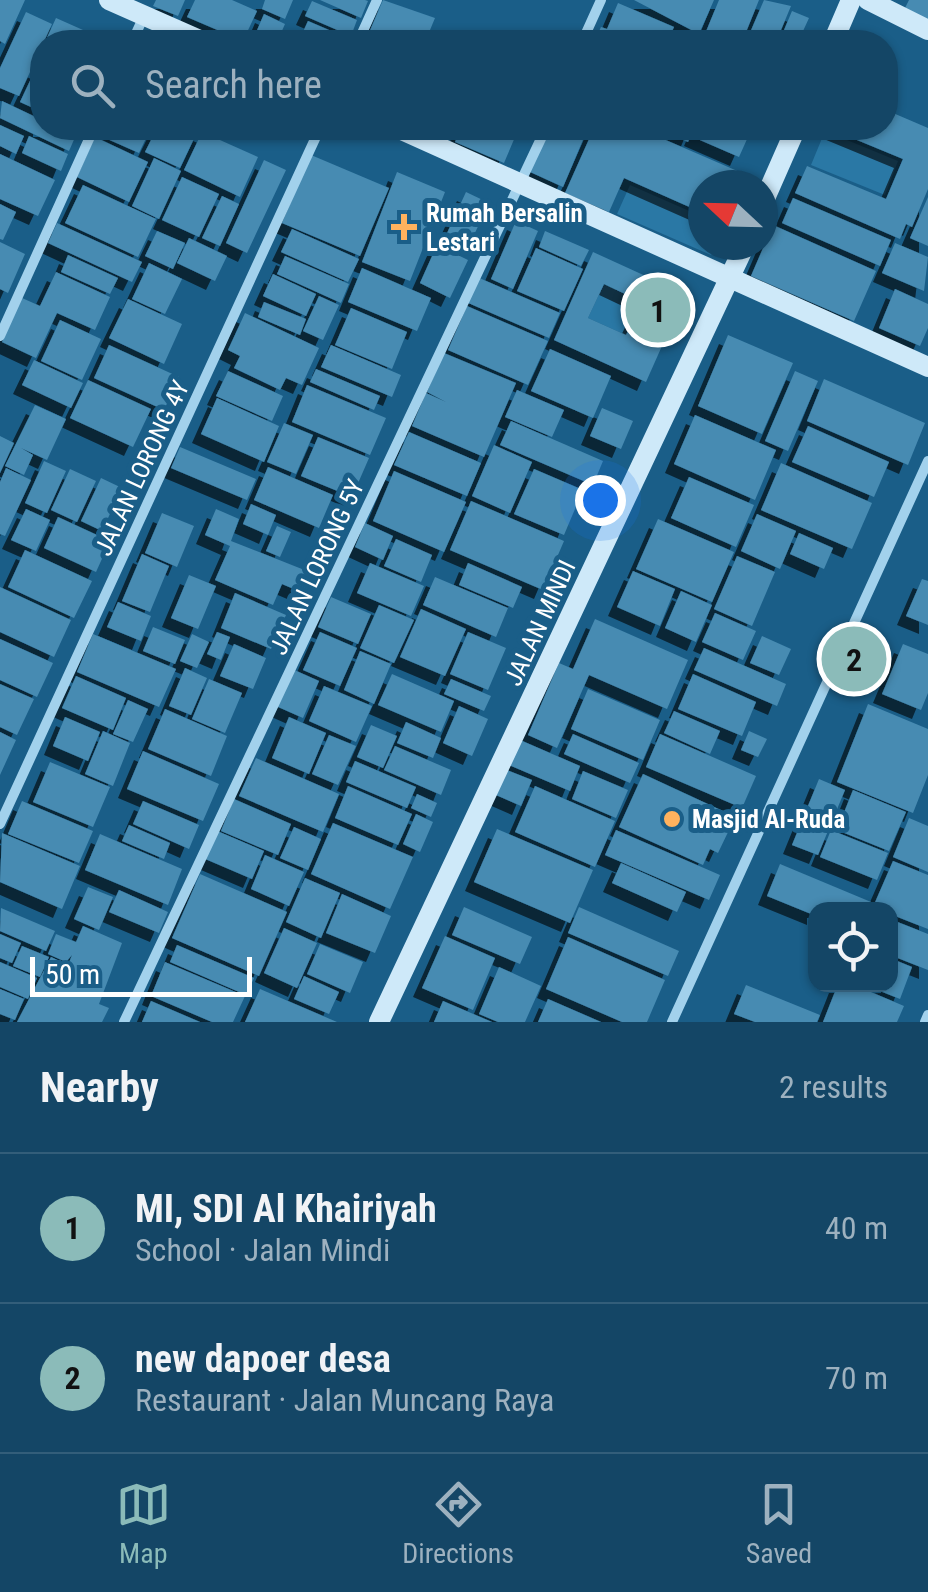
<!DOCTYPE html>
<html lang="en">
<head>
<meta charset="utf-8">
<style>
	body { margin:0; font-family:"Roboto Condensed",sans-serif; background:#1d4d6c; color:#f1f3f6 }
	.controls { position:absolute; right:30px; bottom:30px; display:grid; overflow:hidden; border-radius:20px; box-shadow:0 2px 8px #0004 }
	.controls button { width:90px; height:90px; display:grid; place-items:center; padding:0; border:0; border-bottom:2px solid #335e7a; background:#144666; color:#f1f3f6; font:50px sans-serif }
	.compass { position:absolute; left:688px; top:170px; width:90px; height:90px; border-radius:50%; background:#144666; box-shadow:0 2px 8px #0004; rotate:292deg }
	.scale { position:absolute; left:30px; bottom:25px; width:222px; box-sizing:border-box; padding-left:10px; border:5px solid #fff; border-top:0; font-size:28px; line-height:35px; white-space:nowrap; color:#fff; -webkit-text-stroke:8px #1a5e88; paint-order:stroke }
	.you { position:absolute; left:600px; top:500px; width:35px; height:35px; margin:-25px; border:8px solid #fff; border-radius:50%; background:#1a73e8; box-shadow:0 0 0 15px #1a73e833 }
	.badge { display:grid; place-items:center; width:65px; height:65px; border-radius:50%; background:#8bbbb9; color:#111; font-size:32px; font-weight:700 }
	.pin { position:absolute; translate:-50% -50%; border:5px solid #fff; box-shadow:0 2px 10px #0006 }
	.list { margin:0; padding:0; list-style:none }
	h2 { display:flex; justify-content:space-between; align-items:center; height:130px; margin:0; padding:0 40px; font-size:42px }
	h2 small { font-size:32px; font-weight:400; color:#9db1bf }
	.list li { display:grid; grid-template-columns:65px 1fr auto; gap:30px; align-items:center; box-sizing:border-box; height:150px; padding:0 40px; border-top:2px solid #335e7a }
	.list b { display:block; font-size:38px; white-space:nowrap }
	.list p { margin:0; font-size:32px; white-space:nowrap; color:#9db1bf }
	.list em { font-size:32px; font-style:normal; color:#9db1bf }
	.icon { flex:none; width:55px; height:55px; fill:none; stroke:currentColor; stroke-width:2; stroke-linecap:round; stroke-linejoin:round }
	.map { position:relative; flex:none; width:928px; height:1022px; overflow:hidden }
	.search { position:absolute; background:#144666; box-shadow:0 2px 8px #0004; left:30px; right:30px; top:30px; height:110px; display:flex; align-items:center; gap:25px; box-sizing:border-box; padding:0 35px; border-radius:40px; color:#9db1bf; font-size:38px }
	.sheet { height:430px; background:#144666 }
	nav { display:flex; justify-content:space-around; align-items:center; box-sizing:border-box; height:140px; border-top:2px solid #335e7a; background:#144666; font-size:28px; color:#9db1bf }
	nav a { display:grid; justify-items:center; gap:5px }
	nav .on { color:#8bbbb9 }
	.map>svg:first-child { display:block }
	.green { fill:#2a78a5 }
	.building { fill:#478bb2; fill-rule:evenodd; filter:url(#shadow) }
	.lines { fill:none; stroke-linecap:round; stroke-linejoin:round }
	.street { stroke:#a2d1ec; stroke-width:10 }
	.secondary { stroke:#cee9f9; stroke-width:20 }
	.poi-dot { fill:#ffb25e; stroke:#1a5e88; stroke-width:4 }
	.labels { text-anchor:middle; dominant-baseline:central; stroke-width:10; stroke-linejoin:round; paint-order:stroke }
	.poi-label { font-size:25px; font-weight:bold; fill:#fff; stroke:#1a5e88; text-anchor:start }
	.street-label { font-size:25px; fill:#fff; stroke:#1a5e88 }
</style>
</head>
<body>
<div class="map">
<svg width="928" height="1022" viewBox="0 0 928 1022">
	<defs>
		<filter id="shadow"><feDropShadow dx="-9" dy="9" stdDeviation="0" flood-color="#0009"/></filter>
	</defs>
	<rect width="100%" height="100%" fill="#1a5e88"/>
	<path class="green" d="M825 131 898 161 885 195 811 165Z
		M630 185 703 217V245H716L711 255 617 214Z
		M604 284 642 302 626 335 588 318Z"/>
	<path class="building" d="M0 0H25L5 44 0 41Z
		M156 0H185L178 16 153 6Z
		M195 0H232L257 11 243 41 187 17Z
		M265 0H293L285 19 262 9Z
		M320 0H365L368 1 361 18Z
		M383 0 435 18 425 42H365Z
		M634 0H714L699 34Z
		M719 0H759L742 42H726L705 34Z
		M764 0 791 6 776 42H746Z
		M909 0H928V20L904 10Z
		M312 1 357 20 351 36 305 16Z
		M618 3 674 27 667 42H641L621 34 637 42H594L601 27 607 29Z
		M792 11 809 18 798 42H779Z
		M26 12 52 24 19 96 0 88V68Z
		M264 14 285 24 277 42H252Z
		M56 18 110 42H45Z
		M308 21 350 39 348 42H322L302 34Z
		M36 68 42 71V112L20 102Z
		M2 101 42 120V128H60L76 135 69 151 0 118Z
		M886 110 928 128V189L912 227 906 224 900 239 795 193 807 166 886 199 903 159 828 128H886Z
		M0 125 24 136 16 154 0 146Z
		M99 128H151L139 153 96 134Z
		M157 128H199L180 168 145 152Z
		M461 128H512L518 130 504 163 455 142Z
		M547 128H588L563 187 528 171Z
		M594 128H638L742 173 737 185H703V213L624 178 609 212 565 193Z
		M655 128H694L688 142Z
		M697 128H752L739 157 693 137Z
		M202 132 258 157 240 197 184 170Z
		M29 136 68 154 61 171 22 153Z
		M95 137 148 162 129 202 77 177Z
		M0 154 55 180 38 216 0 199Z
		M311 155 389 188 360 256 282 223Z
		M154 158 181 171 159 219 132 206Z
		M264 160 286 170 247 253 226 243Z
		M397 172 445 192 410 281 362 262Z
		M182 177 219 194 199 237 162 220Z
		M83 185 156 219 138 257 65 223Z
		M466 192 489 203 465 254 442 244Z
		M222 196 239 204 220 246 202 238Z
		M928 197V246L910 238Z
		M793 198 891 240 880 266 782 223Z
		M0 204 16 212 3 240 0 239Z
		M516 221 538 231 513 289 491 279Z
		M57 223 142 262 132 282 48 243Z
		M773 225 876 271 854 321 751 276Z
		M292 229 359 259 348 282 281 252Z
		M157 231 185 243 173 269 145 256Z
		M545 231 589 250 581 266 539 247Z
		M189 238 227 256 215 281 177 263Z
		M0 242 25 254 8 293 0 289Z
		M895 243 928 257 924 291 882 273Z
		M437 245 468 260 450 298 420 283Z
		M536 248 583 269 564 311 517 291Z
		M593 252 685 294 646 382 554 340ZM604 284 642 302 626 335 588 318Z
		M68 255 118 278 110 294 61 272Z
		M285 256 349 284 341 303 277 274Z
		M149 263 182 279 165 314 132 299Z
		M362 268 431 298 417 331 348 302Z
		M56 272 110 297 95 330 57 313 36 358 2 342 22 298 40 306Z
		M273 274 316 294 306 316 263 296Z
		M477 277 560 313 549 338 466 302Z
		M895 289 928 304V328L920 346 879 328Z
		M319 296 339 305 323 340 303 331Z
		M128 299 182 324 164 364 109 338Z
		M264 302 306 319 300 335 258 317Z
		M467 306 548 341 528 385 448 350Z
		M351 308 407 332 392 369 335 345Z
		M245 313 319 348 302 385 286 378 280 390 234 368 240 356 228 350Z
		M60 320 101 339 82 380 41 361Z
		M728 335 793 363 762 434 698 406Z
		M109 345 179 377 164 410 94 378Z
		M331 345 401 375 392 397 321 367Z
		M550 349 611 376 593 418 531 391Z
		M444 353 516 383 484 457 412 426 426 393 446 402 427 392Z
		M34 360 83 383 71 408 22 385Z
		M316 369 380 396 374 410 310 382Z
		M228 371 283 396 272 421 216 396Z
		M795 371 818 381 788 451 765 441Z
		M824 379 925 423 908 465 807 421Z
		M88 380 151 409 133 447 70 418Z
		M307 385 386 418 370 455 292 422Z
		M517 390 564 410 552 437 505 417Z
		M217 398 279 426 264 462 201 434Z
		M35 405 66 419 47 460 21 448 33 455 24 475 5 466Z
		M602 408 633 421 621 449 590 436Z
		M695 415 776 450 755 500 674 464Z
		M511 421 603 461 593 485 500 445Z
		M284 423 313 435 296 474 267 462Z
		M808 426 889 462 874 497 792 462Z
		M409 432 481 463 467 496 394 465Z
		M0 436 14 443 0 473Z
		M318 437 369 458 352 497 301 476Z
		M494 445 532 462 510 513 472 496Z
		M180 447 256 479 247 500 171 468Z
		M44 461 66 471 47 513 25 503Z
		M781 463 872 503 852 549 761 510Z
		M268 467 333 495 319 528 254 500Z
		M6 468 31 480 5 536 0 534V482Z
		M70 469 96 481 77 522 51 510Z
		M534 469 583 490 564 535 514 514Z
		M394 471 466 502 444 552 373 521Z
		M689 477 754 505 736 547 671 518Z
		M101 478 122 488 102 531 81 521Z
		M471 501 564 541 543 590 450 550Z
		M251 504 276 515 268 535 243 524Z
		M26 509 50 520 36 551 11 540Z
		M216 509 239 519 231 541 317 575 308 595 282 584 273 605 215 580 230 546 205 535Z
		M162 513 194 526 177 567 145 553Z
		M757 514 796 531 780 569 741 551Z
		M58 517 110 541 96 572 44 548Z
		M658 519 734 552 712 602 636 569Z
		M365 523 393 536 383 560 355 547Z
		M277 526 291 532 280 557 266 551Z
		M799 533 833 548 824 569 790 554Z
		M396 539 432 555 421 582 384 566Z
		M25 550 92 581 74 618 8 587Z
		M142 554 169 566 150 612 122 601Z
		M737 556 775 572 752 626 714 609Z
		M370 563 424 586 411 616 357 593Z
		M468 563 522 587 513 608 459 585Z
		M633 571 675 589 660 626 617 607Z
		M189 575 216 586 198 629 171 618Z
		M435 577 508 608 496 637 423 605Z
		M922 579 928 581V625L906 616Z
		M0 587 71 620 54 657 0 632Z
		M681 591 712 605 696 642 665 628Z
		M235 593 286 615 271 649 221 628Z
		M331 597 371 614 358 644 318 627Z
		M118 602 151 616 141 641 107 627Z
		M379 605 414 620 394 663 360 648Z
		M421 609 466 629 445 676 400 657Z
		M715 613 756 631 743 660 702 642Z
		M595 619 688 660 667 709 589 675 557 748 528 735 559 663 573 669Z
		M153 627 185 640 175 664 143 651Z
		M217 632 230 637 221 660 207 654Z
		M320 632 357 648 340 686 303 670Z
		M468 632 506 648 488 690 450 674Z
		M93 634 176 669 159 707 77 672Z
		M192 634 209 642 197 668 180 661Z
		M762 636 791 649 779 675 750 663Z
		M0 639 53 663 37 697 0 680Z
		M234 644 266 658 253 689 220 676Z
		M903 644 928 654V693L921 710 882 694Z
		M704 648 786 684 777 706 694 670Z
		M360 651 391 664 374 704 344 690Z
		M185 668 207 678 191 715 169 706Z
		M292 669 319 681 303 718 276 706Z
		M392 674 454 701 441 732 378 705Z
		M693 674 756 702 742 736 678 709Z
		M76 676 126 698 113 730 62 708Z
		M209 679 242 693 225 733 192 719Z
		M451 679 491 696 484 711 444 694Z
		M0 684 34 699 17 735 0 727Z
		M324 686 372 706 356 742 309 721Z
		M588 689 660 720 643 760 571 729Z
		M128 700 148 709 133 742 113 734Z
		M868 704 928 729V775L913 813 837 782Z
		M459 706 488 719 472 756 443 743Z
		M165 709 227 736 211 776 148 749Z
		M674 711 720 731 710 754 664 733Z
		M65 717 100 732 88 761 53 746Z
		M289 717 326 733 309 774 272 758Z
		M406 722 441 738 433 758 397 743Z
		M371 725 397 736 383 768 357 757Z
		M103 731 130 743 113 786 85 774Z
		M749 731 767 739 758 757 741 750Z
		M0 732 16 740 0 775Z
		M573 734 639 763 630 783 564 754Z
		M660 734 756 776 742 808 646 767Z
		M329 735 356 746 338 785 312 774Z
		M520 740 580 766 570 791 509 765Z
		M395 746 451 770 441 795 384 770Z
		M143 751 219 784 203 821 127 789Z
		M256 758 339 794 323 832 239 796Z
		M355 761 416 787 407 808 346 782Z
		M50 762 110 787 93 827 33 802Z
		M507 770 532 780 521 806 496 795Z
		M583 771 628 790 616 818 572 799Z
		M643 774 725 812 718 826 729 830 718 853 710 849 703 865 619 827Z
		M819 779 845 790 818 855 792 845Z
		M348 786 412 814 398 845 335 818Z
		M535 786 615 821 595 867 515 832Z
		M853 790 906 812 889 851 837 830Z
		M417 794 437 803 431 817 411 808Z
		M234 799 291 824 278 855 221 831Z
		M22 801 93 831 79 863 8 834Z
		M143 801 199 825 189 849 133 824Z
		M416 814 433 822 420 852 403 844Z
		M909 818 928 826V872L893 857Z
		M333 823 413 857 390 909 311 874Z
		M129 825 170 843 164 859 122 841Z
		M294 827 321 839 308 870 280 858Z
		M497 829 593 870 570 923 474 882Z
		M215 830 264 851 252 879 203 858Z
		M616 830 720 875 709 900 605 855Z
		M831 830 888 853 877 880 820 857Z
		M2 833 80 866 62 909 0 882Z
		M100 834 182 869 168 905 85 870Z
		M265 855 304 872 289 906 251 889Z
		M893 861 928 875V929L890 914V909L873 907Z
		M621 863 686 892 677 912 612 883Z
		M780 864 871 902 868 909H816V916L767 896Z
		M200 874 287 912 259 976 172 938Z
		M305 878 340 893 321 938 286 922Z
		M88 887 113 897 99 930 74 919Z
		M119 890 168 912 159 933 109 912Z
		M342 894 391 916 375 953 326 933Z
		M464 907 532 937 520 964 452 935Z
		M579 907 679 951 668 976 568 933Z
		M1 908 55 931 46 951 0 931Z
		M890 919 928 934V970L890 955Z
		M83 926 122 943 99 1004 109 1008 102 1022H17L51 957 68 965 72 955 66 962 48 954 56 934 76 942Z
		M284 928 317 943 297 988 264 973Z
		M0 934 21 943 12 963 0 958Z
		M445 936 495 958 473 1010 422 988Z
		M568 937 665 980 647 1022H622L546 989Z
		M320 944 363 962 350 993 307 974Z
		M177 945 254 978 246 995 170 962Z
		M22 946 49 957 40 977 13 966Z
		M890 958 912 967 900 999 865 985 890 984Z
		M0 962 37 978 28 999 0 987Z
		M165 962 245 996 233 1022H212L151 996Z
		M499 967 541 986 525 1022H498L479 1014Z
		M304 976 339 992 329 1014 294 999Z
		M838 984H852L904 1006 897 1022H823Z
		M746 985 820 1015 817 1022H755L734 1014Z
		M0 989 24 999 15 1020 0 1014Z
		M260 989 337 1022H245Z
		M548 999 601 1022H538Z
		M151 1001 200 1022H142Z
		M443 1001 492 1022H434Z"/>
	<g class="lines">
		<path class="street" d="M132 42 144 16
			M358 42 377 0
			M582 42 601 0
			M0 336 94 128
			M0 824 320 128
			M124 1022 546 128
			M672 1022 928 461
			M925 1022 928 1015"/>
		<path class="secondary" d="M109 0 204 42
			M868 0 928 30
			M833 42 851 0
			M397 128 928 367
			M763 203 796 128
			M379 1022 745 245"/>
	</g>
	<g class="poi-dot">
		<path d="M399 212h10v10h10v10h-10v10h-10v-10h-10v-10h10z"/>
		<circle cx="672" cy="819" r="10"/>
	</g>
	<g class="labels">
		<g class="poi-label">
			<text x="426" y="213">Rumah Bersalin<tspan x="426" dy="29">Lestari</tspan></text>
			<text x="692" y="819">Masjid Al-Ruda</text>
		</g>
		<g class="street-label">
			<text transform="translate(142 468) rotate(-65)">JALAN LORONG 4Y</text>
			<text transform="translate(317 567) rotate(-65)">JALAN LORONG 5Y</text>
			<text transform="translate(540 623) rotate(-65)">JALAN MINDI</text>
		</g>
	</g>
</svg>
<div class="controls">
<button><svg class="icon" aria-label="locate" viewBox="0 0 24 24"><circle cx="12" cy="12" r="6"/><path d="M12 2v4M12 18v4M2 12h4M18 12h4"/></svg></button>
</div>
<svg class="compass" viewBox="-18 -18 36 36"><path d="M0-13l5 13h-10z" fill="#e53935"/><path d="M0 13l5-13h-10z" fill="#9db1bf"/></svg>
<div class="scale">50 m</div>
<div class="you"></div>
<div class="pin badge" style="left:658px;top:310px">1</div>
<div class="pin badge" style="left:854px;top:659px">2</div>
<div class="search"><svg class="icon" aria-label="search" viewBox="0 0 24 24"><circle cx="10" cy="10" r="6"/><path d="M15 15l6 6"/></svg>Search here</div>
</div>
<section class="sheet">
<h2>Nearby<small>2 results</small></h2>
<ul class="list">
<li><span class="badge">1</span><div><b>MI, SDI Al Khairiyah</b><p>School · Jalan Mindi</p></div><em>40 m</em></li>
<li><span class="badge">2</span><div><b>new dapoer desa</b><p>Restaurant · Jalan Muncang Raya</p></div><em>70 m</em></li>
</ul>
</section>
<nav>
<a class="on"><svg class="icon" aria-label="map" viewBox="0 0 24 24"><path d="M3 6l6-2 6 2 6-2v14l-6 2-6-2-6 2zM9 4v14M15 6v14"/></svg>Map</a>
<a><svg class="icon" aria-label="directions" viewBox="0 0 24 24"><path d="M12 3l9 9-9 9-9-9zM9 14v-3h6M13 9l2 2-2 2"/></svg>Directions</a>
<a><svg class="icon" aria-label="saved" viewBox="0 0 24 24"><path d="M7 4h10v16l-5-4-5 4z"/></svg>Saved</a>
</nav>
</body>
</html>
